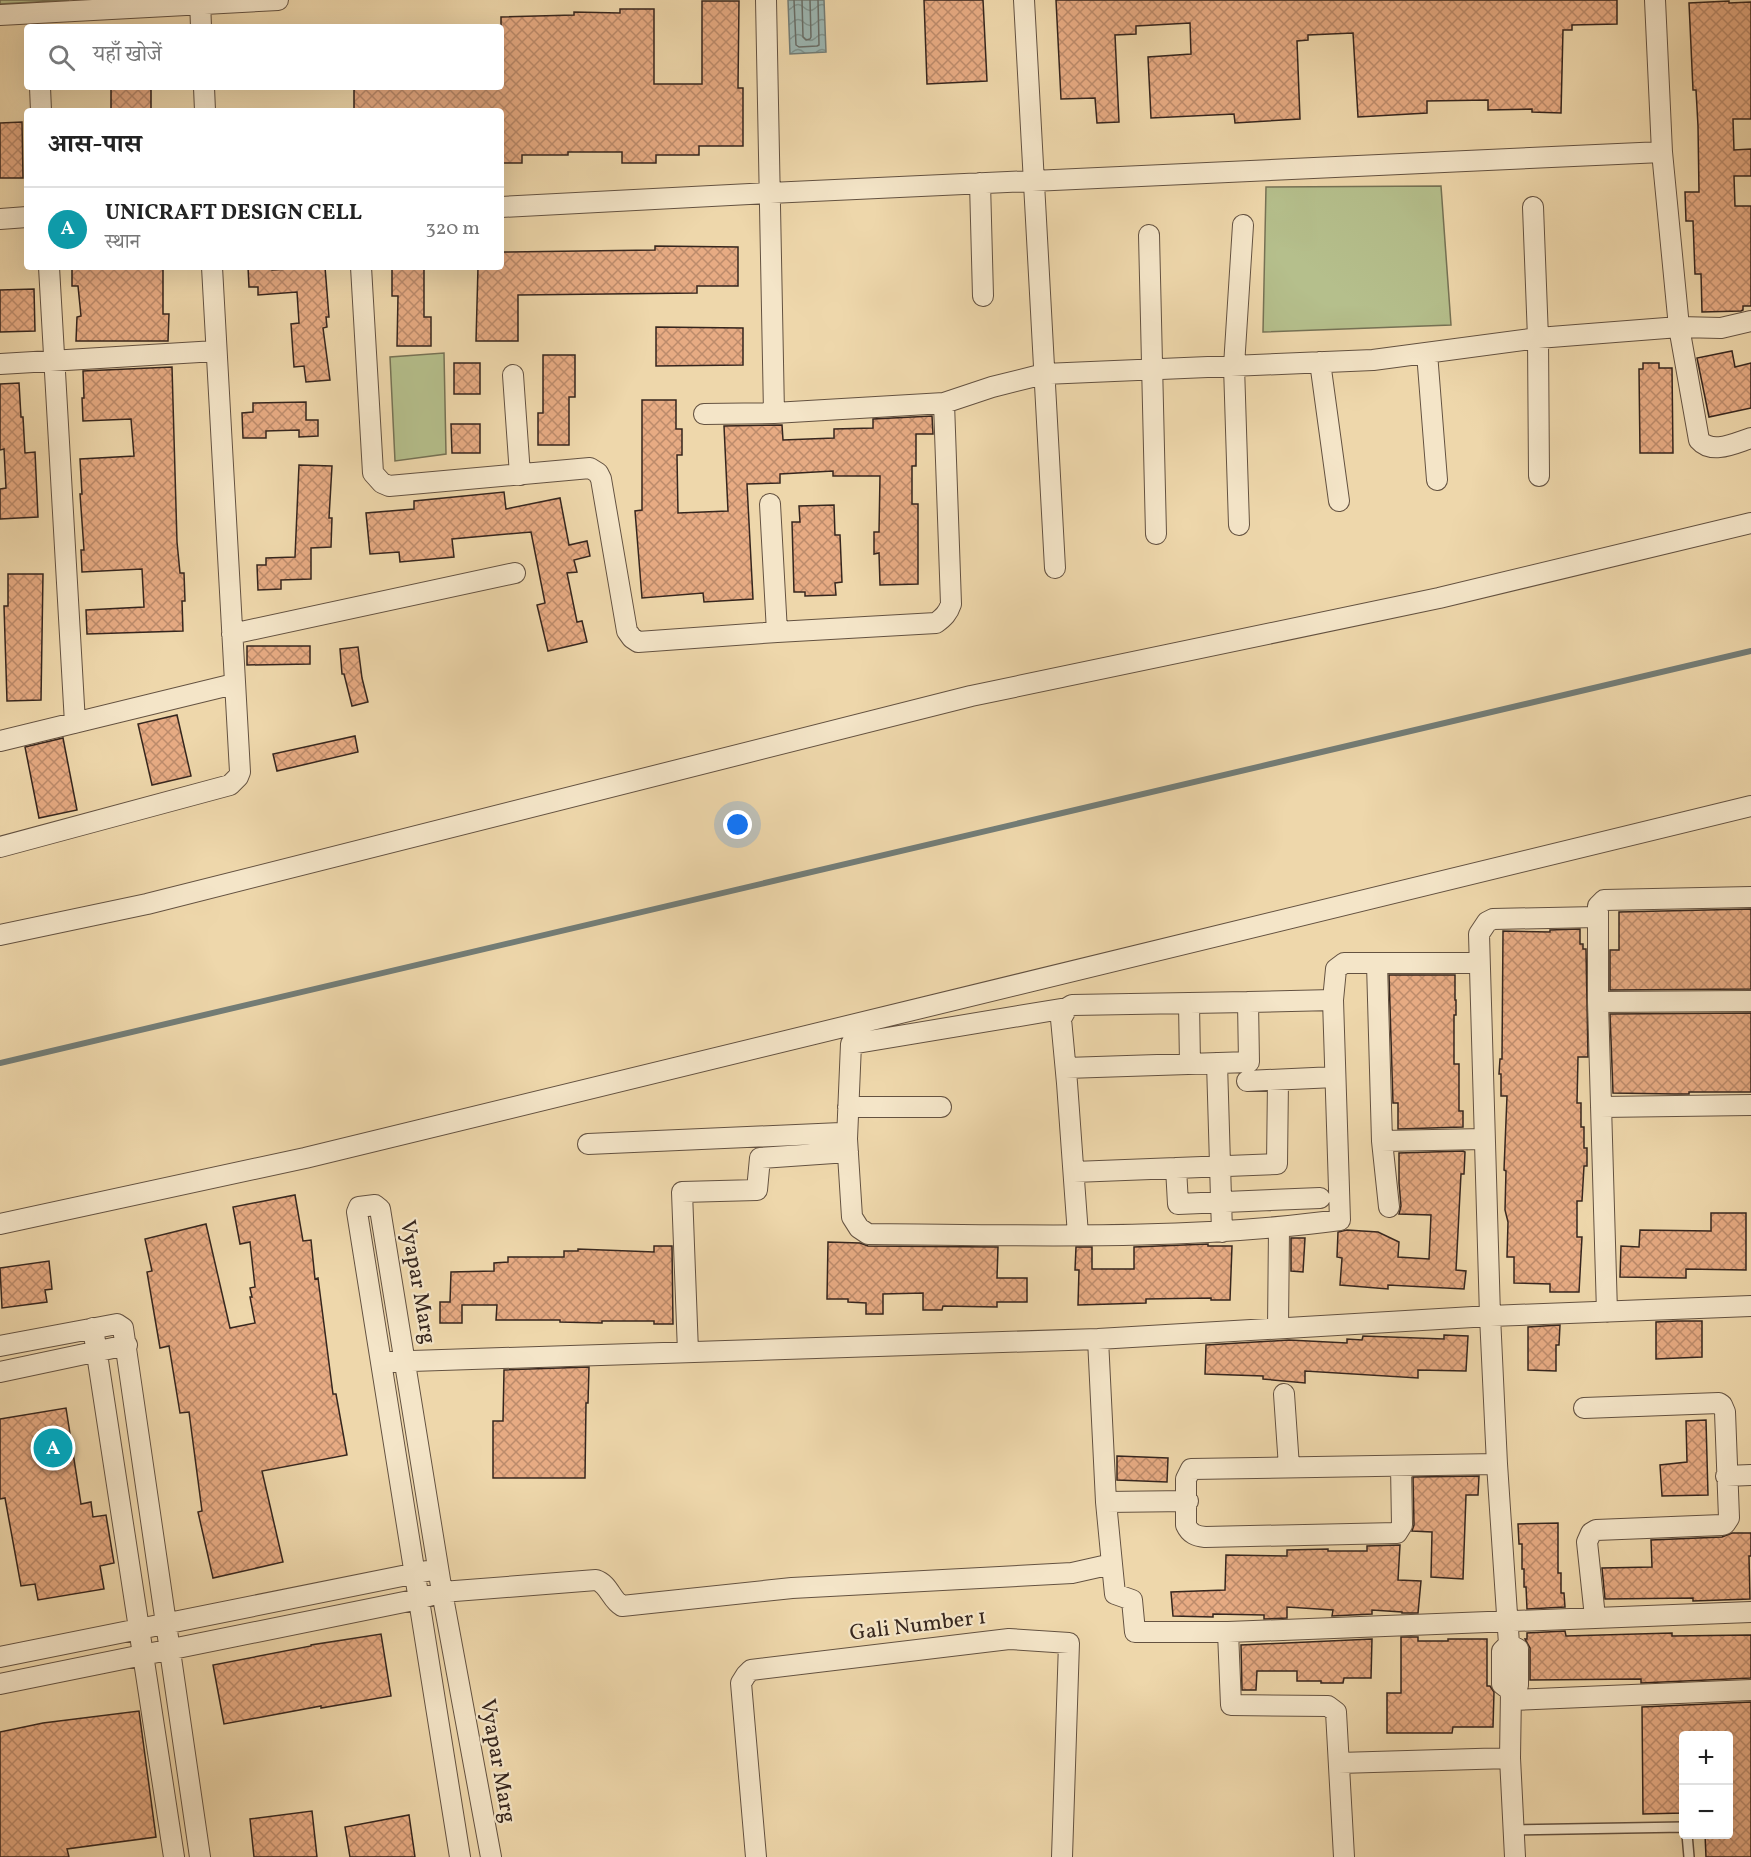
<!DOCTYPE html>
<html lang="hi">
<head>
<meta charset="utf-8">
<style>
	body { margin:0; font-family:Vollkorn,"Noto Serif Devanagari",serif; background:#f6f6f6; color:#222 }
	.controls { position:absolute; right:18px; bottom:18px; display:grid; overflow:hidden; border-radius:6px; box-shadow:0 6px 24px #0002 }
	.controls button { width:54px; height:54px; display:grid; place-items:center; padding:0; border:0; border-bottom:2px solid #e0e0e0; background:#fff; color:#222; font:30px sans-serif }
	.you { position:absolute; left:738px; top:825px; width:21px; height:21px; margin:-15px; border:4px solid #fff; border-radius:50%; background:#1a73e8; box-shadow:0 0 0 9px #1a73e833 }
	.badge { display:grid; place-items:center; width:39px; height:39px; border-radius:50%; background:#8f2418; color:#fff; font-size:20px; font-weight:700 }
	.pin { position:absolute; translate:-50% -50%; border:3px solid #fff; box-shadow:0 2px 6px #0006 }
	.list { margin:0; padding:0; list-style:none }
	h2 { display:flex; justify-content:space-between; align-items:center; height:78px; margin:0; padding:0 24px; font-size:26px }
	h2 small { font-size:20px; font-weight:400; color:#767676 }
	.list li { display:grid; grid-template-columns:39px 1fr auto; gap:18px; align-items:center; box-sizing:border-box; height:84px; padding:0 24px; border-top:2px solid #e0e0e0 }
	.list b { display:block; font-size:22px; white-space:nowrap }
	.list p { margin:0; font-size:20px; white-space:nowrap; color:#767676 }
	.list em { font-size:20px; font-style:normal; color:#767676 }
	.icon { flex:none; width:33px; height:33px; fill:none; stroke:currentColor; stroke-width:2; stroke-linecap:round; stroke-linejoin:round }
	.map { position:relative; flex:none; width:1751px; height:1857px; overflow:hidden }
	.search { position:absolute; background:#fff; box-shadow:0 6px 24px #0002; left:24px; top:24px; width:480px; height:66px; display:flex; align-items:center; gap:15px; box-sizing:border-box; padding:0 21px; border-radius:6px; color:#767676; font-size:22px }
	.panel { position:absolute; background:#fff; box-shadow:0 6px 24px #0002; left:24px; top:108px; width:480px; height:162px; border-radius:6px }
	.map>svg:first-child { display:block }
	.green { fill:#b5bf8c; stroke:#767255; stroke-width:1.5 }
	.water { fill:url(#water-waves); stroke:#737d77; stroke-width:1.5 }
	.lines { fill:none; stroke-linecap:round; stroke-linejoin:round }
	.shore { stroke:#696e68; stroke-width:1.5 }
	.stream { stroke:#737d77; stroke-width:6 }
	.building { fill:url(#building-cross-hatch); stroke:#36261e; stroke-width:1.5 }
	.service-casing { stroke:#645241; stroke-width:12 }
	.minor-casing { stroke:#645241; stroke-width:22 }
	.service { stroke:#f4e5c8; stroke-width:9 }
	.minor { stroke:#f4e5c8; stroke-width:20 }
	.labels { text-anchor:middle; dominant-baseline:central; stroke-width:4.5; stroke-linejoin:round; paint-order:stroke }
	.street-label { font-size:22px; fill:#36261e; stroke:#f4e5c8 }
</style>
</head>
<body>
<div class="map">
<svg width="1751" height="1857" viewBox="0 0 1751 1857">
	<defs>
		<pattern id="water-waves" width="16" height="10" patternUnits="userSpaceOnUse" patternTransform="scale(1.5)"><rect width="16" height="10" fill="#9cb7b3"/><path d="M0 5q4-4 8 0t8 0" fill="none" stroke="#809591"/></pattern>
		<pattern id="building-cross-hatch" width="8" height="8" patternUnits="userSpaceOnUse" patternTransform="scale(1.5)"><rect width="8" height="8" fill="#e7ab83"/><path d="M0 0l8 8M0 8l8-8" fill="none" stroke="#bc8b6b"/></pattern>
	</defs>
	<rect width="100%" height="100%" fill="#eed7ab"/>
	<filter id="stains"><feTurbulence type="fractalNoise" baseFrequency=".00333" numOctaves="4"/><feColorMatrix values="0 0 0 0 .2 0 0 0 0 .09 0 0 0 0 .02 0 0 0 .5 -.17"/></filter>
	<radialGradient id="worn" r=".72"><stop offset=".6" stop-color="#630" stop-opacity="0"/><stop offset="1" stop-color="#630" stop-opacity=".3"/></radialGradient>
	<path class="green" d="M0 0H69L0 4Z
		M1441 186 1451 325 1263 332 1266 187Z
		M444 353 446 454 395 461 390 357Z"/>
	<path class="water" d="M788 0H824L826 52 790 54Z"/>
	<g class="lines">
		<path class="shore" d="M794 0 796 45 799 47 817 46 819 45 818 0
			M802 0 803 37 806 40 810 39 811 37 810 0"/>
		<path class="stream" d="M0 1063 1751 651"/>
	</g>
	<path class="building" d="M924 0H983L987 81 927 84Z
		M1056 0H1617V24L1572 25V30H1563L1561 113 1532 112V109L1488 110V100L1427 101V113L1358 117 1353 33 1308 35V40L1297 41 1300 119 1235 123 1234 114 1151 118 1148 57 1191 54 1190 23 1136 26V34L1115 35 1119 122 1097 123 1095 98 1061 99Z
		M702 1H739L738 88H743V146H699V155H656V163H622V152H568V155H522V163H501V111H354V87H501V17L574 15V12L620 13V9H654V84H702Z
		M1729 1V3L1751 2V119H1733L1734 150 1751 149V176H1734L1735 206H1751V306H1743V310L1741 311 1702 312 1701 274H1695L1693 221H1686L1685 192H1699L1698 126 1696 90H1693L1689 3Z
		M111 87H151V111H111Z
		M22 122 23 178H0V123Z
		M655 246 738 247V286H697V293L518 295V341H476L478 267H501V252L655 250Z
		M72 267H163V314H169L168 341H76L77 317 81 316 78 286H72Z
		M248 267H271L272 270 325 267 329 317H326L327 327 323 328 330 380 306 382 304 366 294 367 291 324 299 323 297 292 258 295V287H249Z
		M392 267H424V317H431V346H397L398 296H392Z
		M34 289 35 331 0 332V290Z
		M656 327 743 328V365L656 366Z
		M1732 351 1735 367 1751 363V408L1709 417 1697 358Z
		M543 355H575V397H569V445H538V413H543Z
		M454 363H480V394H454Z
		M1643 363H1659V368H1672L1673 453H1640L1639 369H1643Z
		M172 367 177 542 180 573H184L185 601H182L183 631 87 634 86 610 144 607 142 569 82 572 81 550H84L80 494H82L80 459 134 456 131 419 83 421 82 398H84L83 371Z
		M19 383 21 417H23L25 453 35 452 38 517 0 519V489L6 488 4 449 0 450V384Z
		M642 400H676V429H682V455H677L678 513 728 511 724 426 782 425 783 440 834 438V429L873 428V419L932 416 933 434H916V466H912V504H918V584L880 585 879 553 874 554V532H879L880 476H833V471L780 474V483L747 484 753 599 704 602 703 593 642 598 635 511 642 510Z
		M306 402V420H318V436L299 437V430L266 431V438H243L242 413 253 412V403Z
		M451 424H480V453H452Z
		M299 465 332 466 329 518H332L331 547 311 548V579L281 580V589L258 590 257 565H266V558L295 557Z
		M504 492 506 509 560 498 569 545 587 541 590 556 574 560 577 572 567 573 577 622 582 621 587 642 548 651 537 605 545 603 531 532 452 539 454 557 400 562 399 552 370 554 366 513 414 509V501Z
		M834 505 835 535H840L842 582 835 583 836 595 805 596V592H794L792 522H800L799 506Z
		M8 574H43L41 700 7 701 4 606H8Z
		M247 646H310V664L247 665Z
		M358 647 362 678 368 702 352 706 344 674H342L340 649Z
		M177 715 191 776 152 785 138 724Z
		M355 736 358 752 277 771 273 754Z
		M63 738 77 810 39 818 25 747Z
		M1751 909V989L1610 990V950H1619V912Z
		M1580 929V944H1583V949H1586L1588 1057H1578L1577 1103H1581V1127H1584V1148H1587V1166H1584L1582 1201H1577V1237H1582L1579 1292H1550V1284L1514 1283V1257H1507L1508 1222 1505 1210 1506 1171 1504 1170 1507 1096H1501V1074H1499L1500 1059H1502L1503 931 1550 932V930Z
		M1389 975H1455V1000H1456V1015H1454V1064H1459V1111H1463V1127L1398 1129V1103H1393Z
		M1751 1013V1092H1689V1094H1674L1613 1093 1610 1014Z
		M1463 1151 1465 1152 1464 1174H1461L1456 1270 1466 1271 1464 1289 1388 1285V1289L1340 1285 1342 1258 1337 1257 1338 1232 1347 1230 1378 1232 1399 1242 1398 1257 1429 1259 1431 1215 1399 1214 1401 1206 1399 1183V1153Z
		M295 1195 303 1241 311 1240 315 1279 318 1278 333 1394H336L347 1455 262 1471 283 1562 213 1578 198 1512 202 1511 189 1412 180 1413 169 1346 160 1348 147 1272 152 1271 145 1239 206 1224 230 1328 255 1323 250 1297H252L250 1288 255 1287 250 1242 240 1244 233 1207Z
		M1711 1213H1746V1270L1686 1269V1278L1620 1277 1621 1246 1639 1247 1640 1230 1711 1231Z
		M1291 1238H1305L1303 1272 1291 1271Z
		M828 1242 860 1243 868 1246 998 1247 997 1278H1027V1302H997V1307L943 1306 942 1310H923V1293L883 1294V1314H866V1303L848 1302V1299H827Z
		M1208 1244V1246H1232L1230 1300H1211V1298L1146 1299V1303L1078 1305 1079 1270H1075L1076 1247H1092V1269H1134V1247Z
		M654 1246H672L673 1324H654V1321H602V1323L560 1322V1320H496L497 1305H462V1323H440V1302H450L451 1272 494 1271V1263L508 1262V1257H564V1251H578V1249L654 1252Z
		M49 1261 52 1289 45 1290 47 1302 2 1308 0 1268Z
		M1677 1321H1702V1357L1656 1359V1322Z
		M1560 1325 1559 1345H1556V1371L1528 1370V1327Z
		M1444 1335 1468 1336 1466 1371 1418 1370V1378L1305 1371V1383L1263 1379V1376L1205 1374 1206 1345 1289 1340 1347 1343V1339L1362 1340 1363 1336 1444 1339Z
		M589 1367 588 1403H586L585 1478H493V1421H503L504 1370Z
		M66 1408 81 1504 91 1502 93 1517 106 1515 114 1563 100 1566 104 1589 38 1600 35 1584 21 1586 5 1498 0 1499V1419Z
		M1706 1420 1708 1495 1662 1496 1660 1465 1687 1462 1686 1421Z
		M1117 1456 1168 1458 1167 1482 1117 1480Z
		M1479 1476 1478 1495H1466L1463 1579 1431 1577 1432 1532 1412 1531 1414 1525 1413 1477Z
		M1558 1523V1573H1561V1593H1564L1565 1607 1527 1609 1526 1587H1524V1569H1522V1544H1519L1518 1524Z
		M1732 1533H1751V1556H1749L1750 1599 1693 1601V1598L1605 1599 1602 1568 1652 1567 1651 1540 1722 1537Z
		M1400 1545 1398 1580 1421 1581 1418 1613H1402V1612L1372 1610V1614L1332 1616 1333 1610 1287 1607V1618L1264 1619V1615L1213 1614V1617L1173 1616 1171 1592 1225 1590 1226 1555 1287 1556V1550L1328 1549V1551H1367V1546Z
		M1565 1631 1566 1636 1672 1633V1636L1751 1635V1678L1641 1683V1679L1530 1680V1648L1525 1639H1527V1633Z
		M381 1634 391 1696 321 1708V1706L224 1724 213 1665 311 1646V1645Z
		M1401 1637H1418V1641H1448V1639H1487V1686H1490L1494 1692 1493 1727H1453L1452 1733H1387V1693H1401Z
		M1372 1639 1371 1678H1344L1343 1683H1321V1681H1297V1671H1257L1256 1690H1242L1241 1645Z
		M1751 1702V1857H1706L1705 1834H1728V1736H1683V1813L1643 1814 1642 1707Z
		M139 1711 156 1837 67 1849 69 1857H0V1732L43 1723Z
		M312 1811 317 1857H254L250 1819Z
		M409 1815 415 1857H350L345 1827Z"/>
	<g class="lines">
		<defs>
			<path id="service" d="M1514 1830 1684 1827
				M1687 1834 1689 1857"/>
			<path id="minor" d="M200 0 201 27
				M766 0 774 413
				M1024 0 1055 568
				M1655 0 1662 152 1679 327 1699 440C1712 455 1735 443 1751 438
				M0 15 278 0
				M40 87 41 111
				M204 87 205 111
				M980 183 983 296
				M501 207 770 193 1662 152
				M1533 207 1538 338 1539 476
				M0 219 27 217
				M1149 235 1156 534
				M49 267 75 723
				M361 267 373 473 382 483 389 486 590 468 598 473 601 479 627 631 632 638 638 642 777 632 936 623C944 617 948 613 951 604L944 403 992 387 1044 374 1373 360 1538 338 1679 327 1721 328 1751 321
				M1427 353 1437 480
				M1320 362 1339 501
				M0 364 216 351
				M513 375 520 475
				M704 414 774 413 944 403
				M770 504 777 632
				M1239 525 1234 366 1243 225
				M232 634 515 573
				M0 741 234 684
				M0 847 230 785 238 777 240 772 212 267
				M0 935 147 904 971 696 1439 598 1751 523
				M1377 964 1382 1141 1389 1207
				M1598 1002 1751 1001
				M1189 1003 1190 1064
				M1217 1063 1222 1232
				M1066 1068 1249 1062 1248 1002 1333 1000
				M1247 1081 1335 1077
				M848 1107H941
				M1601 1107 1751 1105
				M847 1139 851 1044 1067 1008
				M1382 1141 1484 1139
				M588 1144 841 1133 847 1139 852 1217 859 1228 868 1234C1025 1235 1184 1241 1340 1220L1333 1000 1336 969 1344 963H1479
				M1176 1168 1178 1204 1320 1198
				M1074 1172 1277 1164 1278 1080
				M0 1224 305 1158 1751 806
				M1078 1235 1067 1083 1061 1019 1067 1008 1072 1005 1248 1002
				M1607 1312 1598 1002V906L1604 900 1751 897
				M93 1328 174 1857
				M1278 1328 1279 1228
				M0 1346 117 1324 123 1328 200 1857
				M688 1352 682 1192 757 1190 760 1158 848 1152
				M381 1362 1098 1339 1490 1316 1751 1306
				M0 1372 127 1345
				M1284 1394 1289 1467
				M1584 1408 1719 1403 1722 1405 1725 1412 1729 1518 1725 1524 1722 1525 1596 1530 1591 1533 1587 1542 1595 1617
				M1401 1466 1402 1525 1397 1533 1205 1537C1196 1536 1190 1534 1186 1525V1479L1191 1469 1497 1464
				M1726 1476 1751 1475
				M1106 1502 1188 1501
				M1112 1564 1115 1594 1132 1600 1135 1632H1228L1751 1612
				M1228 1632 1231 1705 1328 1706 1336 1712 1344 1857
				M1509 1644 1518 1649V1685L1511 1691
				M0 1657 427 1571
				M0 1684 419 1599 442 1592 596 1580C609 1584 611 1600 622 1606L792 1588 1072 1573 1112 1564 1106 1502 1098 1339
				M1511 1700 1751 1690
				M1339 1763 1510 1758
				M460 1857 357 1212 359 1207 375 1205 380 1209 442 1592 491 1857
				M756 1857 741 1683 746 1675 751 1670 1009 1639 1069 1643 1062 1857
				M1515 1857 1510 1758 1511 1691 1502 1684V1651L1509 1644 1497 1464 1490 1316 1479 934 1487 922 1493 919 1597 917"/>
		</defs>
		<use href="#service" class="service-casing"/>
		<use href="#minor" class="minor-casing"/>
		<use href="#service" class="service"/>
		<use href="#minor" class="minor"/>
	</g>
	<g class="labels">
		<g class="street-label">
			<text transform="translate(417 1282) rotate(80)">Vyapar Marg</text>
			<text transform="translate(918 1626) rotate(-7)">Gali Number 1</text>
			<text transform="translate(497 1761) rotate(80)">Vyapar Marg</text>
		</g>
	</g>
	<rect width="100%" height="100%" filter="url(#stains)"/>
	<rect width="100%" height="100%" fill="url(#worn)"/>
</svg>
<div class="controls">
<button>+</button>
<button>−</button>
</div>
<div class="you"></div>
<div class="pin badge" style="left:53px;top:1448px;background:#0f9aa8">A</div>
<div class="search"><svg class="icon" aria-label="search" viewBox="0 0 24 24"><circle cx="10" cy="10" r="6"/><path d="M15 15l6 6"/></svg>यहाँ खोजें</div>
<section class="panel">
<h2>आस-पास<small></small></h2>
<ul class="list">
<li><span class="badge" style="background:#0f9aa8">A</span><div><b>UNICRAFT DESIGN CELL</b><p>स्थान</p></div><em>320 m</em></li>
</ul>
</section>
</div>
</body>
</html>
